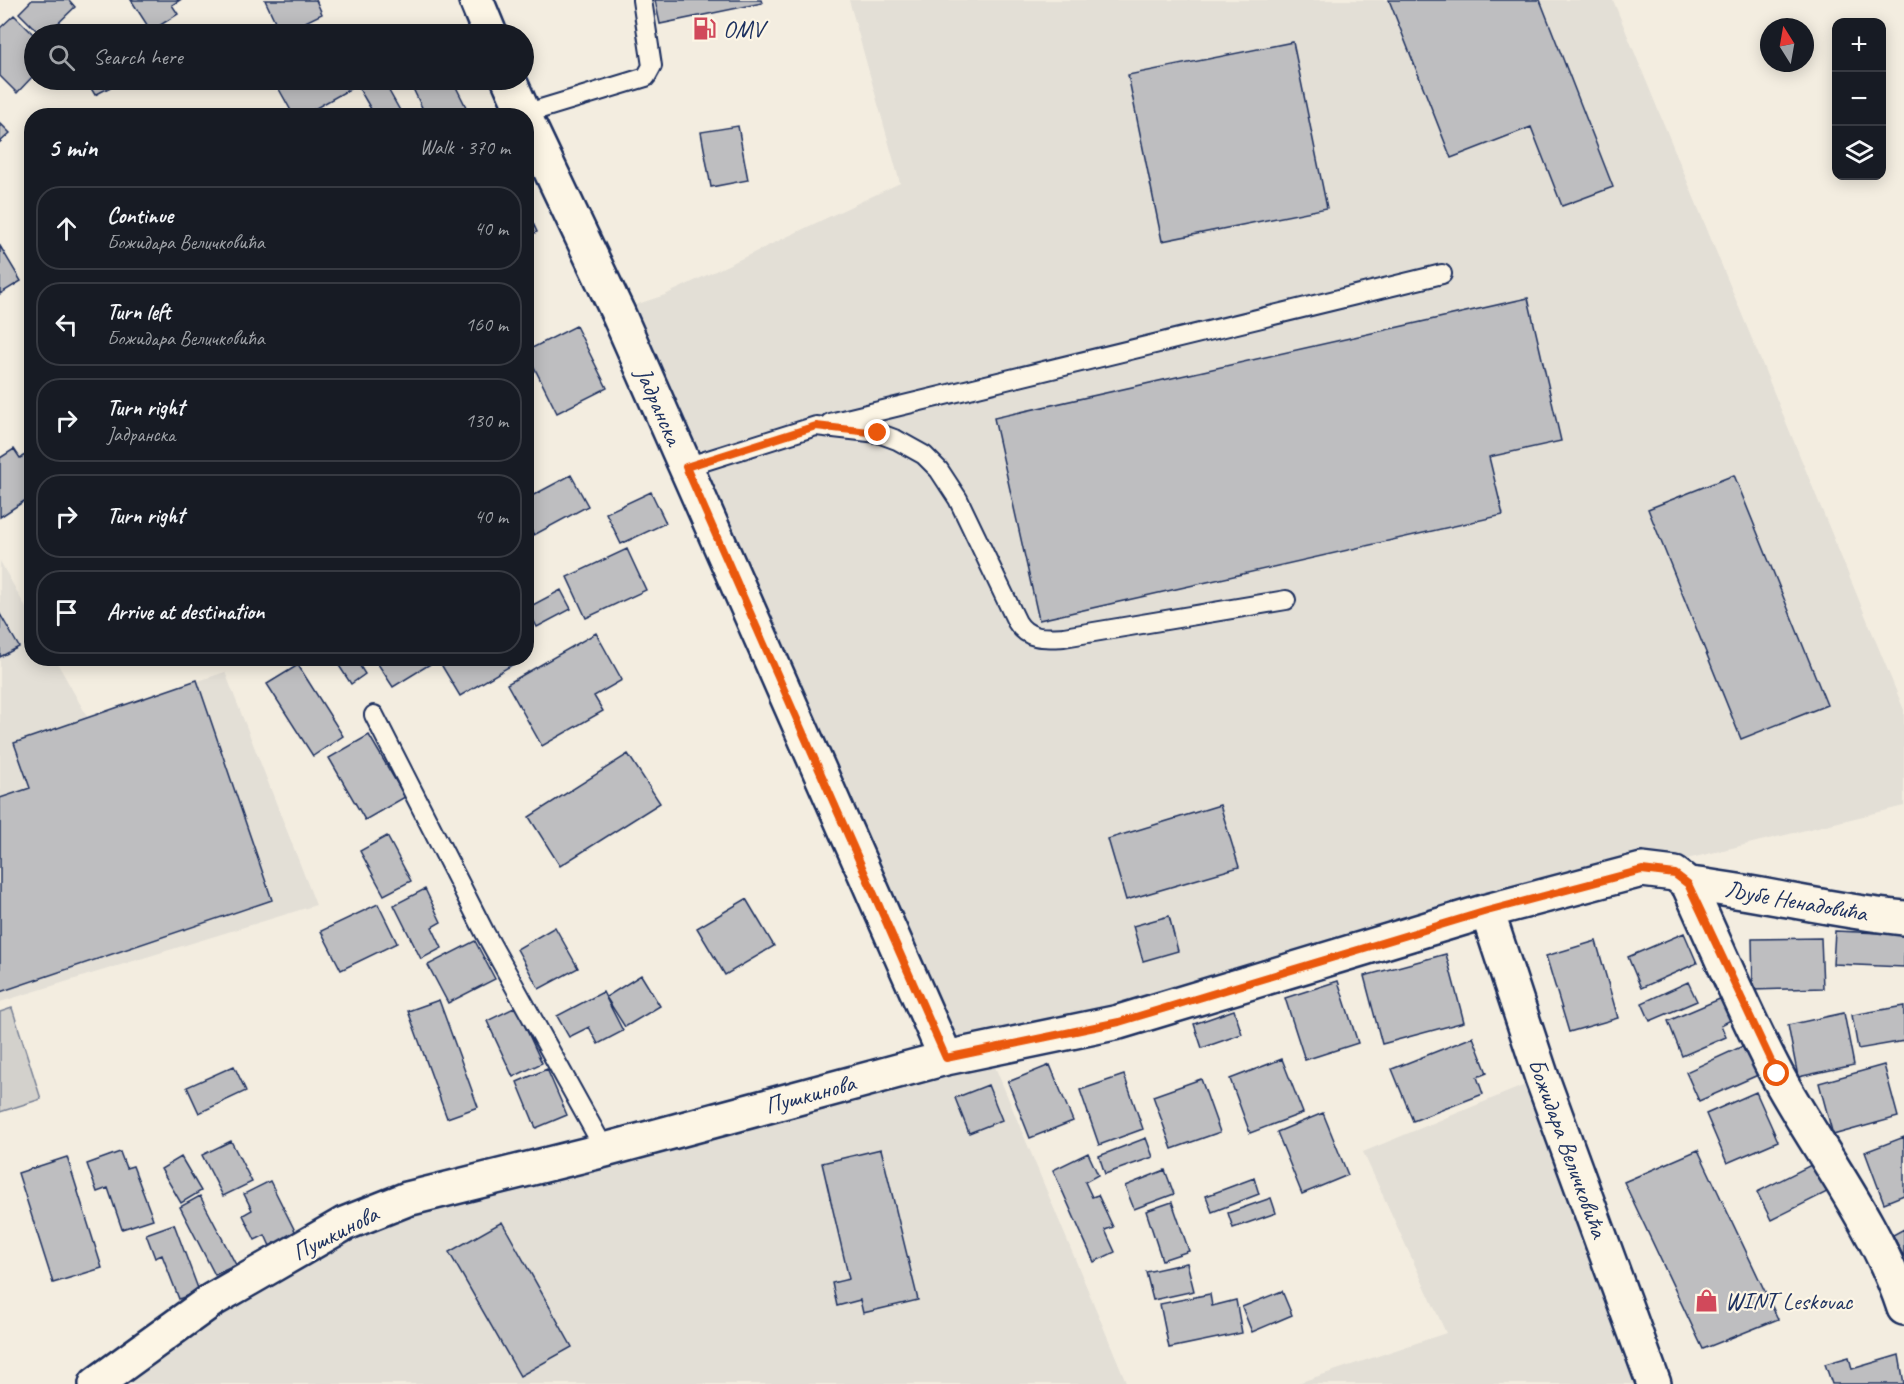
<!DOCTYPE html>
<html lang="en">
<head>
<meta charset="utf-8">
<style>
	body { margin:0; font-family:Caveat,sans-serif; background:#20242c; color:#f1f3f6 }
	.controls { position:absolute; right:18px; top:18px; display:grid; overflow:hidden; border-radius:12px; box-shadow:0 3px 15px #0003 }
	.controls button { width:54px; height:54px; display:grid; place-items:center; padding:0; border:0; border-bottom:2px solid #363941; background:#171b24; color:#f1f3f6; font:30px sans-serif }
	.compass { position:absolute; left:1760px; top:18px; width:54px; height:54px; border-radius:50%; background:#171b24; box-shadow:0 3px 15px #0003; rotate:349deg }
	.stop { position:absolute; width:18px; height:18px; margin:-14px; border:4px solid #ea580c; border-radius:50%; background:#fff }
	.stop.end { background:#ea580c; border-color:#fff; box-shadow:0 2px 6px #0008 }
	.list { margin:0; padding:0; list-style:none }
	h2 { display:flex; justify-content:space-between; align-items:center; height:78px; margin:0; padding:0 24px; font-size:26px }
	h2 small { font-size:20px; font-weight:400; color:#9ea1a6 }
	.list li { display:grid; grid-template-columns:39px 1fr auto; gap:18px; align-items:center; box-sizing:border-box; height:84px; margin:0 12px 12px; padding:0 12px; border:2px solid #363941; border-radius:24px }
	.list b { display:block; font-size:22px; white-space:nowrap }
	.list p { margin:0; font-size:20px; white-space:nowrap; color:#9ea1a6 }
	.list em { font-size:20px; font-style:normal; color:#9ea1a6 }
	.icon { flex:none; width:33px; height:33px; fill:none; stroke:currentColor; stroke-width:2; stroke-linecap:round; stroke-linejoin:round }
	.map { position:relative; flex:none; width:1904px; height:1384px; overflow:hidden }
	.search { position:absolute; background:#171b24; box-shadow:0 3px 15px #0003; left:24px; top:24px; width:510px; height:66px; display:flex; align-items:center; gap:15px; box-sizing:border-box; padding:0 21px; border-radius:33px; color:#9ea1a6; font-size:22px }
	.panel { position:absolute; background:#171b24; box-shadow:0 3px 15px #0003; left:24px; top:108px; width:510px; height:558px; border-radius:24px }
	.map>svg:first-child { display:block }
	.built { fill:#e3dfd6 }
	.green { fill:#d3d1cc; stroke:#778095; stroke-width:1.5 }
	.building { fill:#bebec0; stroke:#1b2f5e; stroke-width:1.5 }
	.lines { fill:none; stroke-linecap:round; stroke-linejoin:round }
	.lane-casing { stroke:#1b2f5e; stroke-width:22 }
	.street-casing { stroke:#1b2f5e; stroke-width:38 }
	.lane { stroke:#fcf5e5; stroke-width:18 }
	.street { stroke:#fcf5e5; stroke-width:33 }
	.route { stroke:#ea580c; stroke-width:8 }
	.labels { text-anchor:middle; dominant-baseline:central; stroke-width:4.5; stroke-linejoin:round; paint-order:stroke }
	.poi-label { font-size:24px; fill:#1b2f5e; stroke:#fcf5e5; text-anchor:start }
	.street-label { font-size:24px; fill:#1b2f5e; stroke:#fcf5e5 }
</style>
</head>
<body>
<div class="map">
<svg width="1904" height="1384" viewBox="0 0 1904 1384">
	<rect width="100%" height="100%" fill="#f3ede0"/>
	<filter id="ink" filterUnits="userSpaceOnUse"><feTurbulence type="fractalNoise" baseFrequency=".0167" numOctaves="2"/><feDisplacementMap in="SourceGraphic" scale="12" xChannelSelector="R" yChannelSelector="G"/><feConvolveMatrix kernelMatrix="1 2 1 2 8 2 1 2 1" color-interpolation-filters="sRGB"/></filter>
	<g filter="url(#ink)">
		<path class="built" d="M849 0H1613L1904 710V806L1642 870 992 1047 996 1069 1127 1384H96L344 1224 946 1058 617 311 665 295 900 183Z
			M0 561 31 617 32 658 55 659 88 718 225 672 316 905 0 1002Z
			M1542 1078 1654 1384H1295L1446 1333 1363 1152Z"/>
		<path class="green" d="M12 1008 41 1099 0 1112V1012Z"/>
		<path class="building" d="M32 0H69L75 7 47 34H40L19 13Z
			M131 0H180L172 5 178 14 151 31Z
			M265 0H316L322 14 281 34Z
			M655 0H761L762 3 660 24Z
			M1389 0H1540L1613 187 1562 206 1531 127 1451 158Z
			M14 15 34 35V75L17 93 0 76V28Z
			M1293 42 1327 208 1162 241 1128 75Z
			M86 80H124L95 95Z
			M280 80H345L350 89 302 116H294L275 82Z
			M354 80H389L384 82 403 116H375Z
			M409 80H467L455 85 466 107 449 116H426Z
			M0 123 10 133 0 142Z
			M738 126 748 180 711 187 701 132Z
			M526 208 537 232 526 237Z
			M0 246 21 281 0 294Z
			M1528 298 1561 441 1489 457 1503 515 1039 620 994 418Z
			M576 326 607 388 557 413 526 351Z
			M14 449 20 458 32 451V496L0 517V458Z
			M571 475 588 506 534 535 526 522V499Z
			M1734 475 1827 705 1741 739 1648 509Z
			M651 492 666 523 621 544 606 513Z
			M627 549 646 590 586 618 567 577Z
			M561 590 571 609 537 627 527 608Z
			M0 614 19 647 0 657Z
			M596 633 622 680 594 696 603 711 542 746 507 684Z
			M334 658H355L365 674 351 684Z
			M381 658H440L393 687 376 661Z
			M455 658H515L517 662 460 696 442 666Z
			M298 665 343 736 313 756 267 684Z
			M197 680 272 900 0 992V798L30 788 14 743Z
			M369 735 405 797 365 820 329 758Z
			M628 754 660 803 560 866 529 817Z
			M1220 805 1239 867 1126 900 1108 839Z
			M387 836 411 881 384 895 360 851Z
			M425 889 441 922 432 927 442 948 421 959 394 905Z
			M746 899 774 946 725 975 697 928Z
			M378 904 397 943 341 970 321 931Z
			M1169 916 1178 951 1143 961 1133 926Z
			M555 927 578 968 539 989 517 949Z
			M1835 931 1904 934V967L1833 964Z
			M1684 933 1697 963 1641 988 1628 957Z
			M1821 938 1823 988 1753 990 1752 939Z
			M475 941 495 979 448 1003 428 965Z
			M1596 941 1618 1018 1569 1032 1546 956Z
			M1446 954 1464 1022 1382 1044 1364 976Z
			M641 975 660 1006 625 1027 606 997Z
			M1338 981 1358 1043 1305 1060 1285 998Z
			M1688 982 1697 1001 1650 1021 1642 1003Z
			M603 992 623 1031 598 1044 589 1027 569 1037 557 1016Z
			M1722 998 1731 1020 1721 1025 1726 1037 1682 1056 1668 1021Z
			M439 1000 478 1107 447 1118 408 1011Z
			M1904 1006V1041L1858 1049 1852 1015Z
			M516 1007 542 1063 513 1077 487 1021Z
			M1234 1010 1242 1034 1202 1048 1194 1024Z
			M1844 1013 1854 1065 1798 1077 1788 1025Z
			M1473 1037 1487 1073 1477 1077 1483 1094 1413 1121 1392 1069Z
			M1745 1045 1758 1075 1699 1101 1686 1072Z
			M1282 1059 1303 1113 1250 1133 1230 1079Z
			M1050 1065 1073 1121 1030 1138 1008 1082Z
			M1884 1065 1898 1117 1833 1135 1819 1083Z
			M234 1066 246 1091 199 1113 187 1087Z
			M547 1069 567 1115 536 1128 517 1082Z
			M1124 1075 1143 1129 1099 1145 1080 1090Z
			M1201 1079 1220 1132 1172 1149 1153 1096Z
			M988 1085 1002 1120 969 1133 955 1098Z
			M1756 1092 1778 1141 1727 1163 1706 1114Z
			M1323 1113 1348 1175 1302 1194 1277 1132Z
			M1904 1137V1195L1884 1203 1865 1152Z
			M1146 1138 1153 1157 1105 1174 1099 1156Z
			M231 1141 252 1182 223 1196 202 1155Z
			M881 1149 918 1300 863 1313 860 1300 837 1306 832 1283 849 1279 822 1163Z
			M1698 1150 1778 1319 1703 1349 1624 1182Z
			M120 1152 126 1168 133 1166 153 1219 122 1229 108 1188 97 1192 87 1164Z
			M1088 1153 1098 1175 1085 1182 1092 1197 1098 1195 1113 1227 1105 1230 1115 1252 1094 1262 1053 1170Z
			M67 1157 102 1268 53 1283 18 1173Z
			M181 1157 201 1191 181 1203 161 1169Z
			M1813 1164 1827 1192 1771 1220 1757 1192Z
			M1165 1170 1174 1194 1134 1209 1125 1186Z
			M1254 1178 1259 1194 1212 1212 1206 1196Z
			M270 1181 296 1233 270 1246 265 1235 255 1240 243 1215 252 1210 244 1194Z
			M200 1196 236 1265 215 1275 180 1207Z
			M1271 1198 1276 1213 1233 1228 1228 1213Z
			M1172 1202 1189 1251 1162 1260 1146 1211Z
			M502 1222 572 1347 520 1376 449 1252Z
			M174 1224 199 1291 179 1299 162 1255 155 1258 146 1234Z
			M1904 1229V1257L1893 1235Z
			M1187 1263 1194 1291 1153 1300 1146 1272Z
			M1282 1291 1292 1315 1252 1332 1242 1307Z
			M1210 1294 1212 1306 1236 1300 1242 1333 1169 1348 1160 1304Z
			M1899 1355 1904 1384H1832L1825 1364 1849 1357 1852 1369Z"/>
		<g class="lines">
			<defs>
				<path id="lane" d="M524 114 646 77 652 66 642 0
					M830 423 1442 274
					M686 467 816 426 878 433 897 440 924 455 939 470 958 499 1017 622C1028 640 1045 638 1064 637L1286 600
					M374 715 485 933 605 1150"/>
				<path id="street" d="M476 0 490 34
					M509 80 525 116
					M526 119 617 311 946 1058
					M1688 884C1760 892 1831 911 1904 918
					M1487 911 1542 1078 1654 1384
					M96 1384 212 1300 344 1224 407 1199 605 1150 946 1058 1119 1022 1487 911 1642 870 1675 874 1688 884C1717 947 1744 1013 1777 1075 1819 1152 1876 1223 1904 1308"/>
			</defs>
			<use href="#lane" class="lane-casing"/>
			<use href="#street" class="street-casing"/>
			<use href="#lane" class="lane"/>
			<use href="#street" class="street"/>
		</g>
	</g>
	<g class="lines" filter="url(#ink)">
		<path class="route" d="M878 433 816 426 686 467 946 1058 1119 1022 1487 911 1642 870 1675 874 1688 884 1777 1074"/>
	</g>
	<defs>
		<symbol id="fuel-bare" viewBox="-9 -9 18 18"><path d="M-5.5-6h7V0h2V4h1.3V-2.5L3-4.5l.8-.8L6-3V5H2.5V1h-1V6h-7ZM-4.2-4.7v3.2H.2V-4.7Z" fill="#d1495b" stroke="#fcf5e5" stroke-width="2.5" paint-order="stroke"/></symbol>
		<symbol id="shop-bare" viewBox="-9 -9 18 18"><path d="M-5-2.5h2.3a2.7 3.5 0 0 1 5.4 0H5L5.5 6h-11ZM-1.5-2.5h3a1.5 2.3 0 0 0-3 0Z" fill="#d1495b" stroke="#fcf5e5" stroke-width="2.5" paint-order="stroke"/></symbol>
	</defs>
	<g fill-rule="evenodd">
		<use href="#fuel-bare" x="688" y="12" width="33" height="33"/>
		<use href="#shop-bare" x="1690" y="1284" width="33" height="33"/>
	</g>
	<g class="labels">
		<g class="poi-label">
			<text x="723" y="29">OMV</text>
			<text x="1725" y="1301">WINT Leskovac</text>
		</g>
		<g class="street-label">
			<text transform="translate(659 406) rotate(66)">Јадранска</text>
			<text transform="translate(1796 901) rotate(10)">Љубе Ненадовића</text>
			<text transform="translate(810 1094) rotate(-15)">Пушкинова</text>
			<text transform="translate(1568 1148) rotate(70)">Божидара Величковића</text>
			<text transform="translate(335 1233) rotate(-27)">Пушкинова</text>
		</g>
	</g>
</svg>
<div class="controls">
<button>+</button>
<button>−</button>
<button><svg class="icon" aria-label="layers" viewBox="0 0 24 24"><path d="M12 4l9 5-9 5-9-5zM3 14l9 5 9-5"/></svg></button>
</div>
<svg class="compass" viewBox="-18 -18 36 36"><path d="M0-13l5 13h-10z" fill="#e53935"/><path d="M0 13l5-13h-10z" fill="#9ea1a6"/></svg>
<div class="stop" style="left:1777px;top:1074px"></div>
<div class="stop end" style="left:878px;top:433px"></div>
<div class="search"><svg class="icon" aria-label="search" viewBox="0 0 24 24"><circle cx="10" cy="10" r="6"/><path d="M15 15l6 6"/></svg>Search here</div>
<section class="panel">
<h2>5 min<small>Walk · 370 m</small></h2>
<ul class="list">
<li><svg class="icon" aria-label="ahead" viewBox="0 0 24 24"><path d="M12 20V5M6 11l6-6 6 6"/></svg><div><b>Continue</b><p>Божидара Величковића</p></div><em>40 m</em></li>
<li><svg class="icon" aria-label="left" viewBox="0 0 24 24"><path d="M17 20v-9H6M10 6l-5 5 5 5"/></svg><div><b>Turn left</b><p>Божидара Величковића</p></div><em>160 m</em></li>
<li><svg class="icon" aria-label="right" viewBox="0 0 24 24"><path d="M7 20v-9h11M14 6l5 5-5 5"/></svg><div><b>Turn right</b><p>Јадранска</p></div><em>130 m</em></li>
<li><svg class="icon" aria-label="right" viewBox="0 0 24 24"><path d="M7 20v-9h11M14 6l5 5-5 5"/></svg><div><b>Turn right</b></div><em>40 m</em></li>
<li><svg class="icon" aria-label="arrive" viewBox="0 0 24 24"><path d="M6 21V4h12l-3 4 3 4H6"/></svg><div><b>Arrive at destination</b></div></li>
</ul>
</section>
</div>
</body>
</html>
